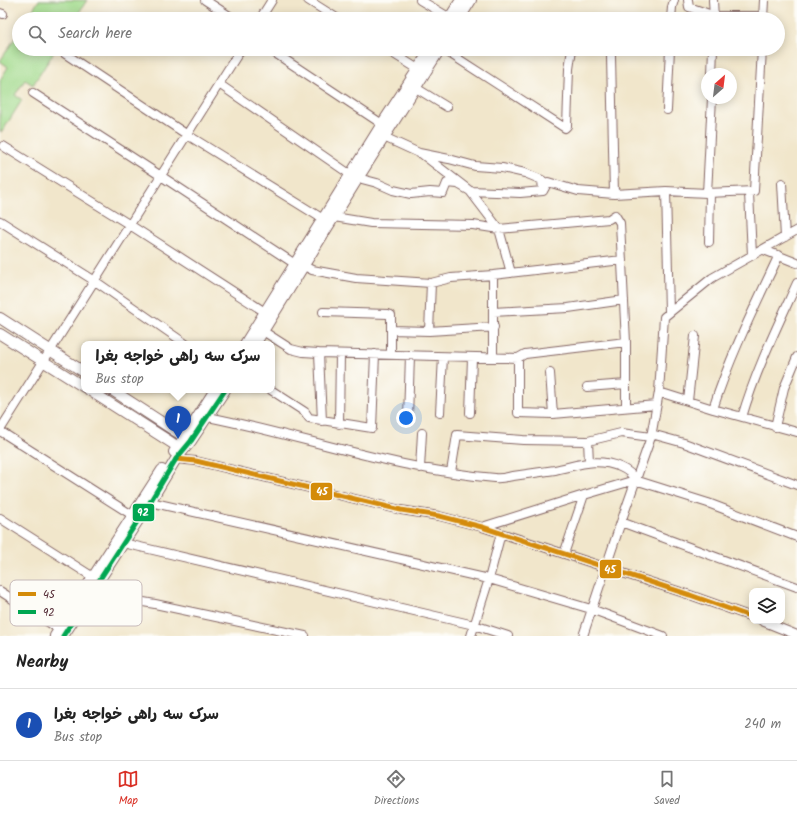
<!DOCTYPE html>
<html lang="en">
<head>
<meta charset="utf-8">
<style>
	body { margin:0; font-family:Kalam,"Playpen Sans Arabic",sans-serif; background:#f2f2f2; color:#222 }
	.controls { position:absolute; right:12px; bottom:12px; display:grid; overflow:hidden; border-radius:8px; box-shadow:0 2px 10px #0003 }
	.controls button { width:36px; height:36px; display:grid; place-items:center; padding:0; border:0; border-bottom:1px solid #e0e0e0; background:#fff; color:#222; font:20px sans-serif }
	.compass { position:absolute; left:701px; top:68px; width:36px; height:36px; border-radius:50%; background:#fff; box-shadow:0 2px 10px #0003; rotate:28deg }
	.you { position:absolute; left:406px; top:418px; width:14px; height:14px; margin:-10px; border:3px solid #fff; border-radius:50%; background:#1a73e8; box-shadow:0 0 0 6px #1a73e833 }
	.badge { display:grid; place-items:center; width:26px; height:26px; border-radius:50%; background:#d93025; color:#fff; font-size:13px; font-weight:700 }
	.pin { position:absolute; translate:-50% -33px; filter:drop-shadow(0 1px 2px #0008) }
	.pin::after { content:''; position:absolute; top:21px; width:14px; height:12px; background:inherit; clip-path:polygon(0 0,100% 0,50% 100%) }
	.popup { position:absolute; left:81px; top:341px; width:194px; height:52px; box-sizing:border-box; display:grid; place-content:center; border-radius:8px; background:#fff; filter:drop-shadow(0 1px 3px #0005); font-size:13px; white-space:nowrap; color:#767676 }
	.popup b { font-size:15px; color:#222 }
	.popup::after { content:''; position:absolute; left:50%; top:100%; margin-left:-8px; border:8px solid transparent; border-top-color:#fff }
	.list { margin:0; padding:0; list-style:none }
	h2 { display:flex; justify-content:space-between; align-items:center; height:52px; margin:0; padding:0 16px; font-size:17px }
	h2 small { font-size:13px; font-weight:400; color:#767676 }
	.list li { display:grid; grid-template-columns:26px 1fr auto; gap:12px; align-items:center; box-sizing:border-box; height:72px; padding:0 16px; border-top:1px solid #e0e0e0 }
	.list b { display:block; font-size:15px; white-space:nowrap }
	.list p { margin:0; font-size:13px; white-space:nowrap; color:#767676 }
	.list em { font-size:13px; font-style:normal; color:#767676 }
	.icon { flex:none; width:22px; height:22px; fill:none; stroke:currentColor; stroke-width:2; stroke-linecap:round; stroke-linejoin:round }
	.map { position:relative; flex:none; width:797px; height:636px; overflow:hidden }
	.search { position:absolute; background:#fff; box-shadow:0 2px 10px #0003; left:12px; right:12px; top:12px; height:44px; display:flex; align-items:center; gap:10px; box-sizing:border-box; padding:0 14px; border-radius:22px; color:#767676; font-size:15px }
	.sheet { height:124px; background:#fff }
	nav { display:flex; justify-content:space-around; align-items:center; box-sizing:border-box; height:56px; border-top:1px solid #e0e0e0; background:#fff; font-size:11px; color:#767676 }
	nav a { display:grid; justify-items:center; gap:2px }
	nav .on { color:#d93025 }
	.map>svg:first-child { display:block }
	.green { fill:#a1da8c; stroke:#767c5c }
	.lines { fill:none; stroke-linecap:round; stroke-linejoin:round }
	.minor-casing { stroke:#846563; stroke-width:10 }
	.major-casing { stroke:#846563; stroke-width:12 }
	.minor { stroke:#fff; stroke-width:8 }
	.major { stroke:#fff; stroke-width:10 }
	.bus-1-casing { stroke:#fdfcf7; stroke-width:8 }
	.bus-2-casing { stroke:#fdfcf7; stroke-width:8 }
	.bus-1 { stroke:#d48b09; stroke-width:5 }
	.bus-2 { stroke:#00a651; stroke-width:5 }
	.key { fill:#fdfcf7; stroke:#c7baba; stroke-width:1 }
	.key-label { font-size:11px; fill:#4a1f2b }
	.line-badge { stroke:#fdfcf7; stroke-width:1.5 }
	.badge-label { font-size:11px; text-anchor:middle; font-weight:bold; fill:#fff }
</style>
</head>
<body>
<div class="map">
<svg width="797" height="636" viewBox="0 0 797 636">
	<rect width="100%" height="100%" fill="#fdfcf7"/>
	<filter id="ink" filterUnits="userSpaceOnUse"><feTurbulence type="fractalNoise" baseFrequency=".025" numOctaves="2"/><feDisplacementMap in="SourceGraphic" scale="8" xChannelSelector="R" yChannelSelector="G"/><feConvolveMatrix kernelMatrix="1 2 1 2 8 2 1 2 1" color-interpolation-filters="sRGB"/></filter>
	<filter id="wash" filterUnits="userSpaceOnUse"><feTurbulence type="fractalNoise" baseFrequency=".012" numOctaves="4" result="noise"/><feDisplacementMap in="SourceGraphic" scale="16" xChannelSelector="R" yChannelSelector="G"/><feGaussianBlur stdDeviation="0.9" result="paint"/><feColorMatrix in="noise" values="0 0 0 0 0 0 0 0 0 0 0 0 0 0 0 0 0 1.4 0 .05"/><feComposite in="paint" operator="in"/></filter>
	<g filter="url(#wash)">
		<rect width="100%" height="100%" fill="#f1e6cb"/>
		<path class="green" d="M39 0H87L75 19H32L28 17Z
			M17 35 19 36V49H56L33 85 25 80 15 95 22 100 2 132 0 131V80L8 67 0 61Z"/>
	</g>
	<g filter="url(#ink)">
		<g class="lines">
			<defs>
				<path id="minor" d="M205 0 234 19
					M308 0 338 19
					M420 0 450 18
					M688 0 689 7 715 16H763
					M713 0 714 19
					M0 13 3 14
					M260 19 272 0
					M671 19 672 7 674 0
					M763 19 764 0
					M269 49 382 124
					M386 49 418 69
					M443 49 565 128 567 126 569 69 572 49
					M64 53 186 134 323 219
					M611 56 614 194
					M712 74 713 49
					M219 84 351 175
					M416 88 447 107
					M33 93 161 176 295 264
					M667 110 670 49
					M384 137 419 153 449 159 475 166 502 168 525 173 542 180 543 191
					M3 146 130 225 265 312
					M422 154 470 191 499 229 511 273
					M358 178 377 183 393 190 411 194 430 192 443 193 447 183 458 184 470 191 520 193 543 191 548 182 578 191 614 194 666 191 707 193 754 191 762 49
					M782 183 785 237
					M666 191 669 312
					M707 193 712 98
					M749 193 752 255
					M334 217 371 223 473 225 499 229 609 219 615 215 620 223 626 342V407
					M0 221 95 281 186 344
					M709 242 710 193
					M764 250 797 263
					M304 266 312 270 356 278 431 283 451 278 493 275 622 260
					M493 275V357
					M323 312 388 314 391 315V355
					M493 312 568 308 624 300
					M391 330 429 331 494 327
					M263 331 291 349 303 352 319 353 518 358 525 354 626 342
					M429 331 431 283
					M319 353 322 421
					M518 358V413L553 414 656 405
					M550 373 553 414
					M587 387 626 384
					M271 390 305 412 309 418 372 428 375 354
					M659 392 713 409 797 432
					M688 401 695 336
					M713 409C730 356 755 306 779 255
					M440 413 443 357
					M470 413 472 358
					M208 417C304 436 397 470 495 478 501 479 507 477 513 476 527 474 541 472 555 470 579 465 596 457 620 467 627 470 632 474 635 480
					M742 417C756 370 777 327 797 283
					M408 418 410 355
					M339 424 340 354
					M775 427 784 388 797 357
					M0 430 241 49
					M0 431 132 515
					M588 441 621 433 651 437 655 435 684 443 797 485
					M176 459 196 461 401 510 439 516 482 527 690 595 752 617
					M420 468 422 433
					M451 472 457 435 523 440 588 441 589 462
					M150 502 489 579 591 609 663 636
					M0 518 93 577
					M621 522 797 587
					M482 527 584 495 635 480 708 503 797 537
					M123 543 474 625 508 636
					M564 554 584 495
					M0 591 59 629
					M91 593 155 604 305 636
					M762 621 797 635
					M471 636 489 579 501 533
					M583 636 621 522 651 437 659 392 664 317 712 278 797 230"/>
				<path id="major" d="M449 19 461 0
					M459 19 471 0
					M0 318 84 372
					M0 334 84 387
					M245 344 382 124 431 49
					M255 344 358 178 440 49
					M89 390 183 450
					M112 390 189 440
					M174 452 185 437 215 390
					M55 636 162 470
					M63 636 150 502 176 459 191 441 225 390"/>
			</defs>
			<use href="#minor" class="minor-casing"/>
			<use href="#major" class="major-casing"/>
			<use href="#minor" class="minor"/>
			<use href="#major" class="major"/>
			<defs>
				<path id="bus-1" d="M176 459 196 461 401 510 439 516 482 527 690 595 752 617"/>
				<path id="bus-2" d="M63 636 150 502 176 459 191 441 225 390"/>
			</defs>
			<use href="#bus-1" class="bus-1-casing"/>
			<use href="#bus-2" class="bus-2-casing"/>
			<use href="#bus-1" class="bus-1"/>
			<use href="#bus-2" class="bus-2"/>
		</g>
	</g>
	<rect x="10" y="580" width="132" height="46" rx="6" class="key"/>
	<rect x="18" y="592" width="18" height="4" fill="#d48b09"/>
	<rect x="18" y="610" width="18" height="4" fill="#00a651"/>
	<g class="key-label">
		<text x="43" y="598">45</text>
		<text x="43" y="616">92</text>
	</g>
	<g class="line-badge">
		<rect x="310" y="482" width="23" height="19" rx="4" fill="#d48b09"/>
		<rect x="132" y="503" width="23" height="19" rx="4" fill="#00a651"/>
		<rect x="599" y="559" width="23" height="20" rx="4" fill="#d48b09"/>
	</g>
	<g class="badge-label">
		<text x="322" y="495">45</text>
		<text x="143" y="516">92</text>
		<text x="610" y="573">45</text>
	</g>
</svg>
<div class="controls">
<button><svg class="icon" aria-label="layers" viewBox="0 0 24 24"><path d="M12 4l9 5-9 5-9-5zM3 14l9 5 9-5"/></svg></button>
</div>
<svg class="compass" viewBox="-18 -18 36 36"><path d="M0-13l5 13h-10z" fill="#e53935"/><path d="M0 13l5-13h-10z" fill="#767676"/></svg>
<div class="you"></div>
<div class="pin badge" style="left:178px;top:439px;background:#1a4fb4">1</div>
<div class="popup"><b>سرک سه راهی خواجه بغرا</b>Bus stop</div>
<div class="search"><svg class="icon" aria-label="search" viewBox="0 0 24 24"><circle cx="10" cy="10" r="6"/><path d="M15 15l6 6"/></svg>Search here</div>
</div>
<section class="sheet">
<h2>Nearby<small></small></h2>
<ul class="list">
<li><span class="badge" style="background:#1a4fb4">1</span><div><b>سرک سه راهی خواجه بغرا</b><p>Bus stop</p></div><em>240 m</em></li>
</ul>
</section>
<nav>
<a class="on"><svg class="icon" aria-label="map" viewBox="0 0 24 24"><path d="M3 6l6-2 6 2 6-2v14l-6 2-6-2-6 2zM9 4v14M15 6v14"/></svg>Map</a>
<a><svg class="icon" aria-label="directions" viewBox="0 0 24 24"><path d="M12 3l9 9-9 9-9-9zM9 14v-3h6M13 9l2 2-2 2"/></svg>Directions</a>
<a><svg class="icon" aria-label="saved" viewBox="0 0 24 24"><path d="M7 4h10v16l-5-4-5 4z"/></svg>Saved</a>
</nav>
</body>
</html>
